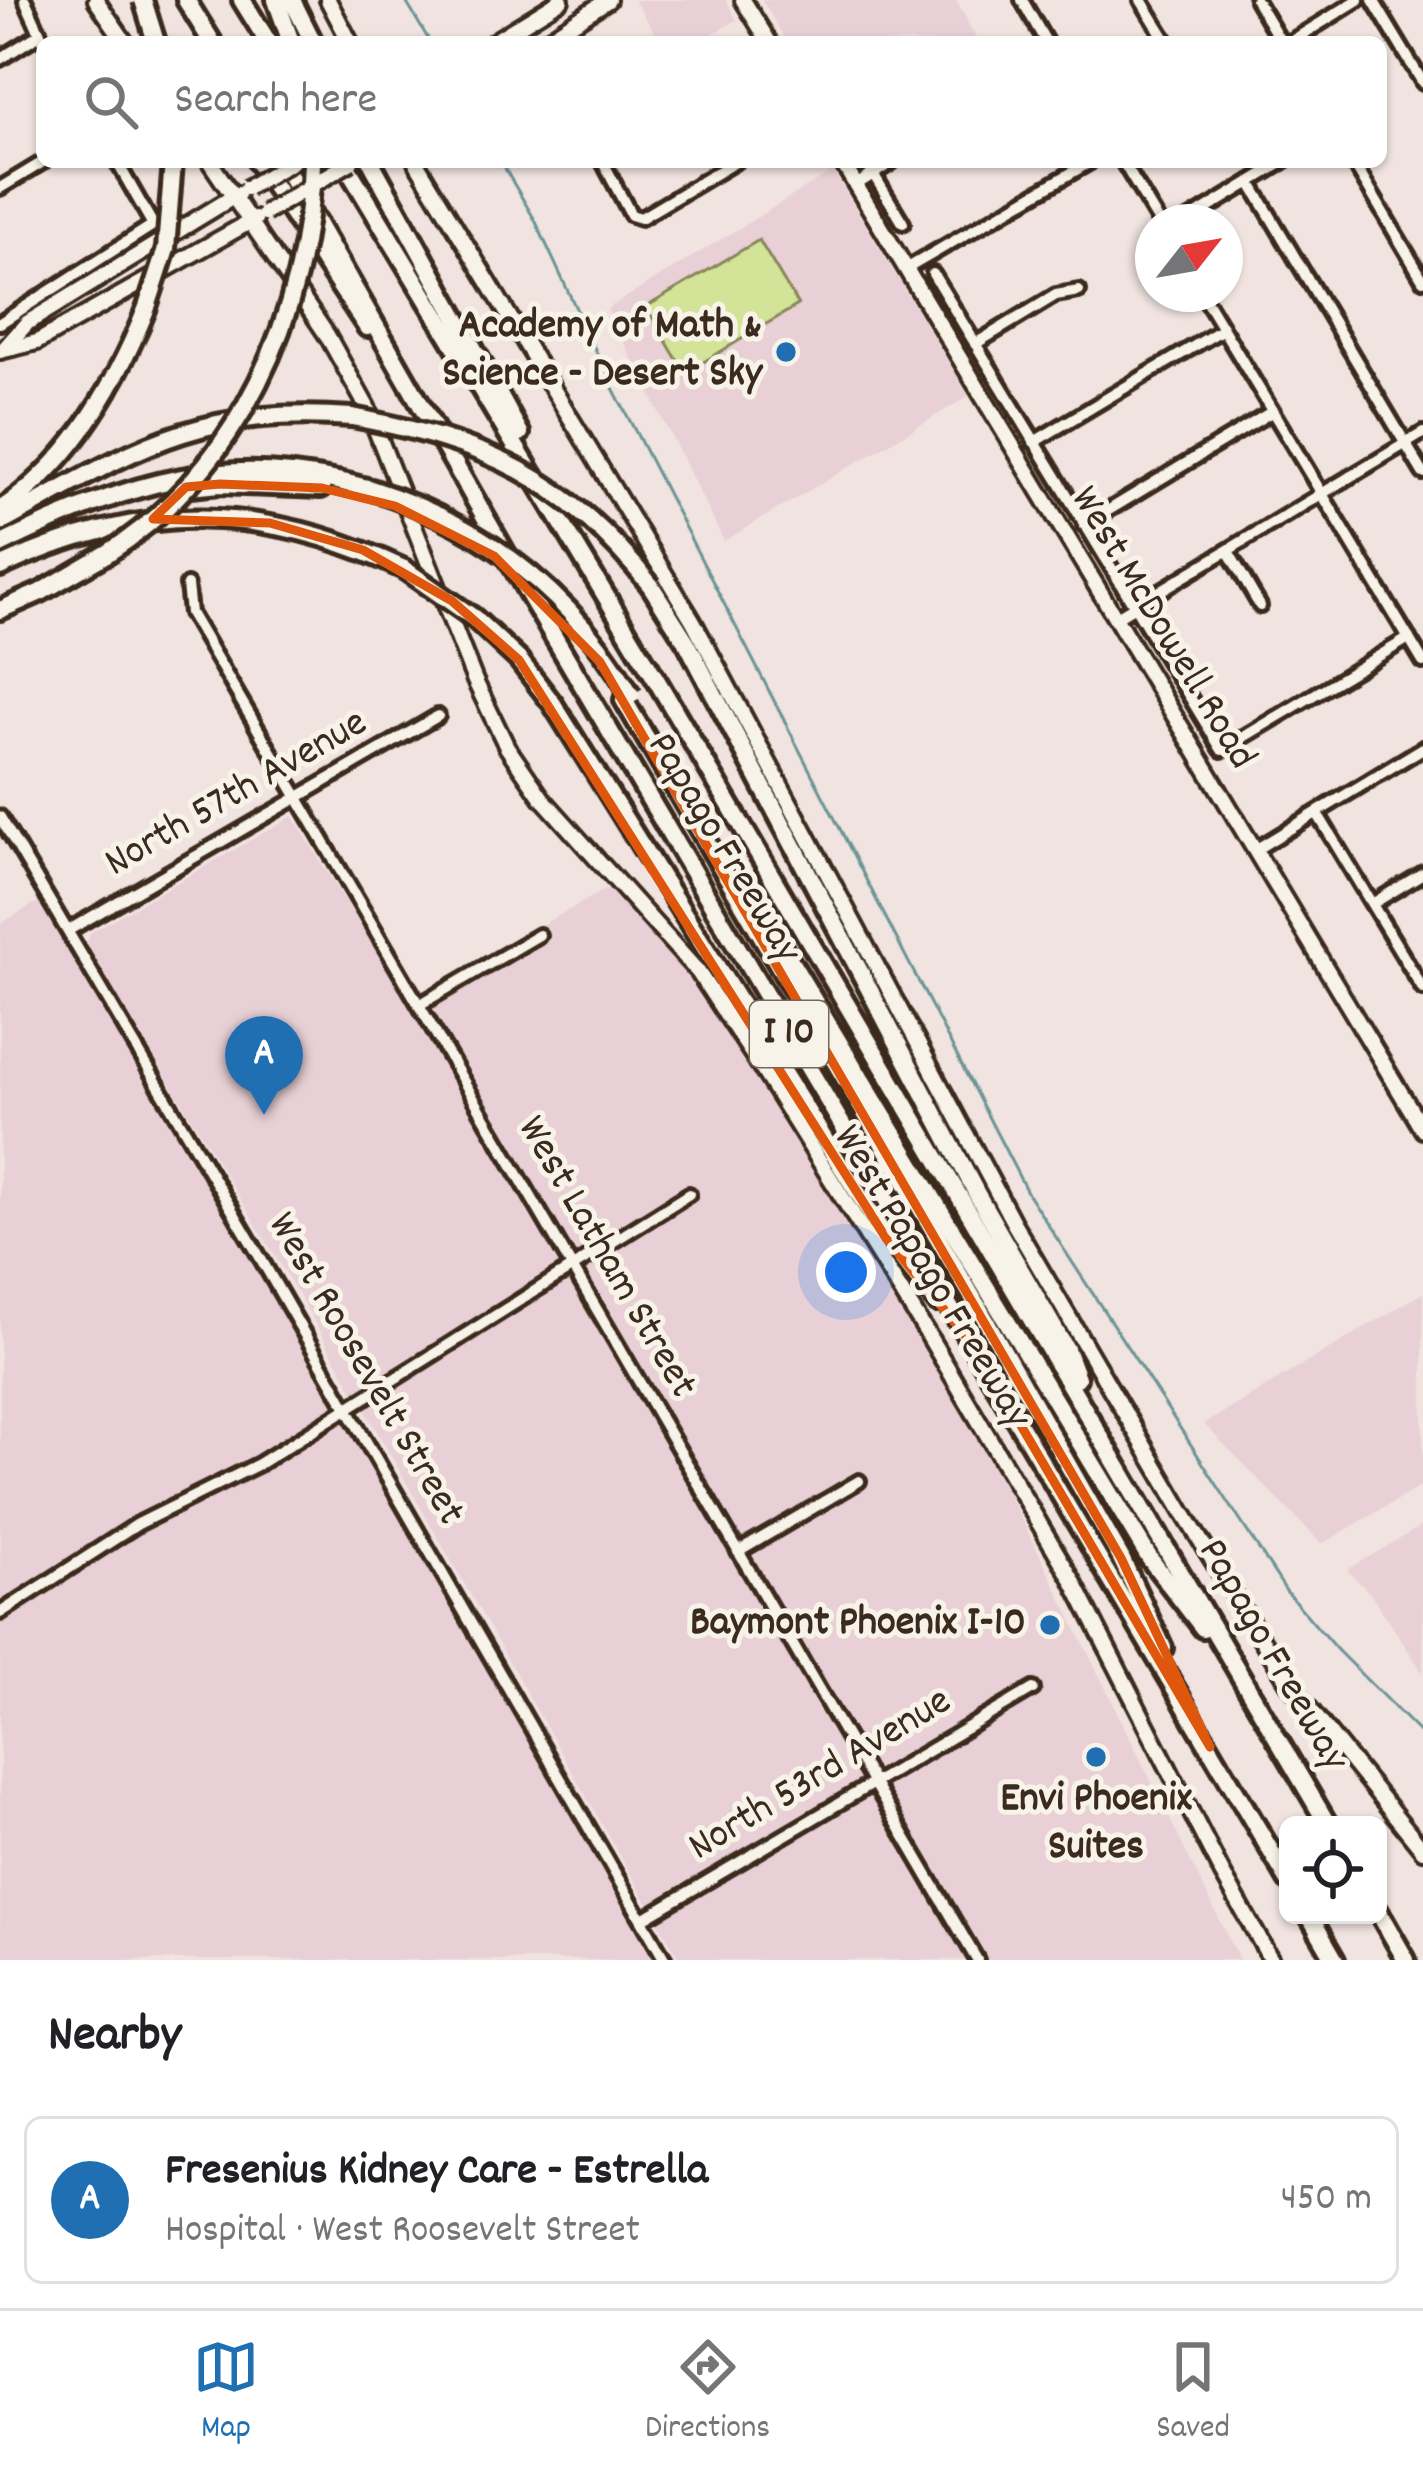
<!DOCTYPE html>
<html lang="en">
<head>
<meta charset="utf-8">
<style>
	body { margin:0; font-family:Dekko,sans-serif; background:#f2f2f2; color:#202124 }
	.controls { position:absolute; right:36px; bottom:36px; display:grid; overflow:hidden; border-radius:18px; box-shadow:0 3px 9px #0004 }
	.controls button { width:108px; height:108px; display:grid; place-items:center; padding:0; border:0; border-bottom:3px solid #e0e0e0; background:#fff; color:#202124; font:60px sans-serif }
	.compass { position:absolute; left:1135px; top:204px; width:108px; height:108px; border-radius:50%; background:#fff; box-shadow:0 3px 9px #0004; rotate:59deg }
	.you { position:absolute; left:846px; top:1272px; width:42px; height:42px; margin:-30px; border:9px solid #fff; border-radius:50%; background:#1a73e8; box-shadow:0 0 0 18px #1a73e833 }
	.badge { display:grid; place-items:center; width:78px; height:78px; border-radius:50%; background:#1f6fb2; color:#fff; font-size:39px; font-weight:700 }
	.pin { position:absolute; translate:-50% -99px; filter:drop-shadow(0 3px 6px #0008) }
	.pin::after { content:''; position:absolute; top:63px; width:42px; height:36px; background:inherit; clip-path:polygon(0 0,100% 0,50% 100%) }
	.list { margin:0; padding:0; list-style:none }
	h2 { display:flex; justify-content:space-between; align-items:center; height:156px; margin:0; padding:0 48px; font-size:51px }
	h2 small { font-size:39px; font-weight:400; color:#757577 }
	.list li { display:grid; grid-template-columns:78px 1fr auto; gap:36px; align-items:center; box-sizing:border-box; height:168px; margin:0 24px 24px; padding:0 24px; border:3px solid #e0e0e0; border-radius:18px }
	.list b { display:block; font-size:45px; white-space:nowrap }
	.list p { margin:0; font-size:39px; white-space:nowrap; color:#757577 }
	.list em { font-size:39px; font-style:normal; color:#757577 }
	.icon { flex:none; width:66px; height:66px; fill:none; stroke:currentColor; stroke-width:2; stroke-linecap:round; stroke-linejoin:round }
	.map { position:relative; flex:none; width:1423px; height:1960px; overflow:hidden }
	.search { position:absolute; background:#fff; box-shadow:0 3px 9px #0004; left:36px; right:36px; top:36px; height:132px; display:flex; align-items:center; gap:30px; box-sizing:border-box; padding:0 42px; border-radius:18px; color:#757577; font-size:45px }
	.sheet { height:348px; background:#fff }
	nav { display:flex; justify-content:space-around; align-items:center; box-sizing:border-box; height:168px; border-top:3px solid #e0e0e0; background:#fff; font-size:33px; color:#757577 }
	nav a { display:grid; justify-items:center; gap:6px }
	nav .on { color:#1f6fb2 }
	.map>svg:first-child { display:block }
	.built { fill:#e8d0d6 }
	.green { fill:#d3e498; stroke:#87875b; stroke-width:3 }
	.lines { fill:none; stroke-linecap:round; stroke-linejoin:round }
	.stream { stroke:#6c9594; stroke-width:3 }
	.minor-casing { stroke:#3b2a1e; stroke-width:20 }
	.major-casing { stroke:#3b2a1e; stroke-width:22 }
	.highway-casing { stroke:#3b2a1e; stroke-width:26 }
	.minor { stroke:#f7f3e8; stroke-width:10 }
	.major { stroke:#f7f3e8; stroke-width:14 }
	.highway { stroke:#f7f3e8; stroke-width:16 }
	.major-bridge-casing { stroke:#3b2a1e; stroke-width:22; stroke-linecap:butt }
	.highway-bridge-casing { stroke:#3b2a1e; stroke-width:26; stroke-linecap:butt }
	.major-bridge { stroke:#f7f3e8; stroke-width:14 }
	.highway-bridge { stroke:#f7f3e8; stroke-width:16 }
	.marked { fill:none; stroke:#df570d; stroke-width:9; stroke-linejoin:round }
	.poi-dot { fill:#1f6fb2; stroke:#f7f3e8; stroke-width:4.5 }
	.labels { text-anchor:middle; dominant-baseline:central; stroke-width:10; stroke-linejoin:round; paint-order:stroke }
	.shield { fill:#f7f3e8; stroke:#73665b; stroke-width:3 }
	.shield-label { font-size:39px; font-weight:bold; fill:#3b2a1e }
	.poi-label { font-size:42px; font-weight:bold; fill:#3b2a1e; stroke:#f7f3e8; text-anchor:end }
	.street-label { font-size:42px; fill:#3b2a1e; stroke:#f7f3e8 }
</style>
</head>
<body>
<div class="map">
<svg width="1423" height="1960" viewBox="0 0 1423 1960">
	<rect width="100%" height="100%" fill="#f0e3e0"/>
	<filter id="ink" filterUnits="userSpaceOnUse"><feTurbulence type="fractalNoise" baseFrequency=".00833" numOctaves="2"/><feDisplacementMap in="SourceGraphic" scale="24" xChannelSelector="R" yChannelSelector="G"/><feConvolveMatrix kernelMatrix="1 2 1 2 8 2 1 2 1" color-interpolation-filters="sRGB"/></filter>
	<g filter="url(#ink)">
		<path class="built" d="M634 0H726L737 20 698 42H661Z
			M762 0H956L978 42H787Z
			M833 171 969 396 724 541 607 309Z
			M293 816 406 1000 612 886 682 966 752 1069 955 1394 1039 1553 1239 1960H680L300 1297 86 945 91 932Z
			M43 899 318 1375 665 1960H0V924Z
			M1423 1293V1485L1322 1544 1204 1424Z
			M1423 1525V1673L1371 1594 1347 1570Z"/>
		<path class="green" d="M759 240 798 305 685 373 646 307Z"/>
		<g class="lines">
			<path class="stream" d="M405 0 430 42
				M501 162 535 220 612 386 1028 1194 1286 1591 1338 1651 1423 1736"/>
			<defs>
				<path id="minor" d="M25 0 44 42
					M1022 0 1046 42
					M1141 0 1167 42
					M1256 0 1281 42
					M1373 0 1423 83
					M1290 42 1358 0
					M0 59 40 34
					M603 162 631 215 641 218 735 162
					M866 162 903 223
					M1123 162 1159 222
					M1353 162 1423 280
					M1250 182 1423 473
					M856 185 892 162
					M0 188 43 162
					M1185 222 1283 162
					M906 269 1090 162
					M933 274 1222 750 1409 638
					M1202 294 1423 662
					M0 323 153 225 117 162
					M975 344 1056 295 1079 291
					M1034 442 1223 329
					M1084 525 1273 411
					M1228 551 1260 606
					M187 585 190 613 977 1960
					M1115 618 1423 433
					M1317 813 1423 989
					M0 817 261 1259 665 1960
					M1255 850 1423 748
					M1372 904 1423 873
					M69 930 438 716
					M419 1005 539 935
					M738 1552 859 1481
					M0 1613 138 1524 259 1464 689 1194
					M643 1919 1033 1689"/>
				<path id="major" d="M96 0 125 42
					M328 0 350 42
					M743 0 769 42
					M493 42 561 0
					M543 42 608 0
					M210 162 327 335 367 407 475 681 507 747 542 798 698 972 764 1072 927 1333 1072 1579 1222 1873 1271 1960
					M416 162 693 621 1013 1222 1184 1514 1288 1682 1423 1850
					M842 162 1423 1130
					M4 349 27 323 238 194
					M0 351 37 342 255 219"/>
				<path id="highway" d="M186 0 212 42
					M242 0 268 42
					M276 0 291 42
					M292 0 313 42
					M258 162 367 327
					M282 162 534 603 1288 1880
					M344 162 660 686 1328 1825
					M371 162 520 433
					M180 488 220 484 321 488
					M0 510C71 463 116 385 147 307
					M0 523C131 452 195 405 352 417
					M0 545C131 481 226 450 371 489
					M0 567C140 501 265 503 404 569
					M651 586 687 643 977 1194 1066 1349 1077 1378
					M0 610 41 592 108 553
					M474 618 519 660 553 704 886 1238 937 1302
					M624 700 980 1310 1121 1558 1163 1648
					M781 946 1150 1559 1203 1628
					M1378 1911 1406 1960
					M1309 1915 1335 1960"/>
			</defs>
			<use href="#minor" class="minor-casing"/>
			<use href="#major" class="major-casing"/>
			<use href="#highway" class="highway-casing"/>
			<use href="#minor" class="minor"/>
			<use href="#major" class="major"/>
			<use href="#highway" class="highway"/>
			<defs>
				<path id="major-bridge" d="M247 188 292 162
					M265 213 351 162"/>
				<path id="highway-bridge" d="M143 0 156 42
					M147 307 166 249 173 162
					M352 417C486 442 565 477 651 586
					M371 489C484 525 572 593 631 695
					M108 553C238 470 309 313 312 162
					M404 569 474 618"/>
			</defs>
			<use href="#major-bridge" class="major-bridge-casing"/>
			<use href="#highway-bridge" class="highway-bridge-casing"/>
			<use href="#major-bridge" class="major-bridge"/>
			<use href="#highway-bridge" class="highway-bridge"/>
		</g>
	</g>
	<path class="marked" d="M220 484 322 488 395 506 494 556 600 662 1121 1558 1210 1747 976 1349 886 1238 519 660 452 601 363 550 270 523 153 519 186 487Z"/>
	<g class="poi-dot">
		<circle cx="786" cy="352" r="12"/>
		<circle cx="1050" cy="1625" r="12"/>
		<circle cx="1096" cy="1757" r="12"/>
	</g>
	<g class="labels">
		<rect class="shield" x="750" y="1001" width="78" height="66" rx="9"/>
		<g class="shield-label">
			<text x="789" y="1034">I 10</text>
		</g>
		<g class="poi-label">
			<text x="762" y="328">Academy of Math &amp;<tspan x="762" dy="48">Science - Desert Sky</tspan></text>
			<text x="1026" y="1625">Baymont Phoenix I-10</text>
			<text x="1096" y="1801" text-anchor="middle">Envi Phoenix<tspan x="1096" dy="48">Suites</tspan></text>
		</g>
		<g class="street-label">
			<text transform="translate(1161 629) rotate(59)">West McDowell Road</text>
			<text transform="translate(237 795) rotate(-30)">North 57th Avenue</text>
			<text transform="translate(722 849) rotate(59)">Papago Freeway</text>
			<text transform="translate(605 1258) rotate(60)">West Latham Street</text>
			<text transform="translate(930 1278) rotate(59)">West Papago Freeway</text>
			<text transform="translate(364 1370) rotate(60)">West Roosevelt Street</text>
			<text transform="translate(1271 1656) rotate(60)">Papago Freeway</text>
			<text transform="translate(821 1776) rotate(-31)">North 53rd Avenue</text>
		</g>
	</g>
</svg>
<div class="controls">
<button><svg class="icon" aria-label="locate" viewBox="0 0 24 24"><circle cx="12" cy="12" r="6"/><path d="M12 2v4M12 18v4M2 12h4M18 12h4"/></svg></button>
</div>
<svg class="compass" viewBox="-18 -18 36 36"><path d="M0-13l5 13h-10z" fill="#e53935"/><path d="M0 13l5-13h-10z" fill="#757577"/></svg>
<div class="you"></div>
<div class="pin badge" style="left:264px;top:1115px">A</div>
<div class="search"><svg class="icon" aria-label="search" viewBox="0 0 24 24"><circle cx="10" cy="10" r="6"/><path d="M15 15l6 6"/></svg>Search here</div>
</div>
<section class="sheet">
<h2>Nearby<small></small></h2>
<ul class="list">
<li><span class="badge">A</span><div><b>Fresenius Kidney Care - Estrella</b><p>Hospital · West Roosevelt Street</p></div><em>450 m</em></li>
</ul>
</section>
<nav>
<a class="on"><svg class="icon" aria-label="map" viewBox="0 0 24 24"><path d="M3 6l6-2 6 2 6-2v14l-6 2-6-2-6 2zM9 4v14M15 6v14"/></svg>Map</a>
<a><svg class="icon" aria-label="directions" viewBox="0 0 24 24"><path d="M12 3l9 9-9 9-9-9zM9 14v-3h6M13 9l2 2-2 2"/></svg>Directions</a>
<a><svg class="icon" aria-label="saved" viewBox="0 0 24 24"><path d="M7 4h10v16l-5-4-5 4z"/></svg>Saved</a>
</nav>
</body>
</html>
